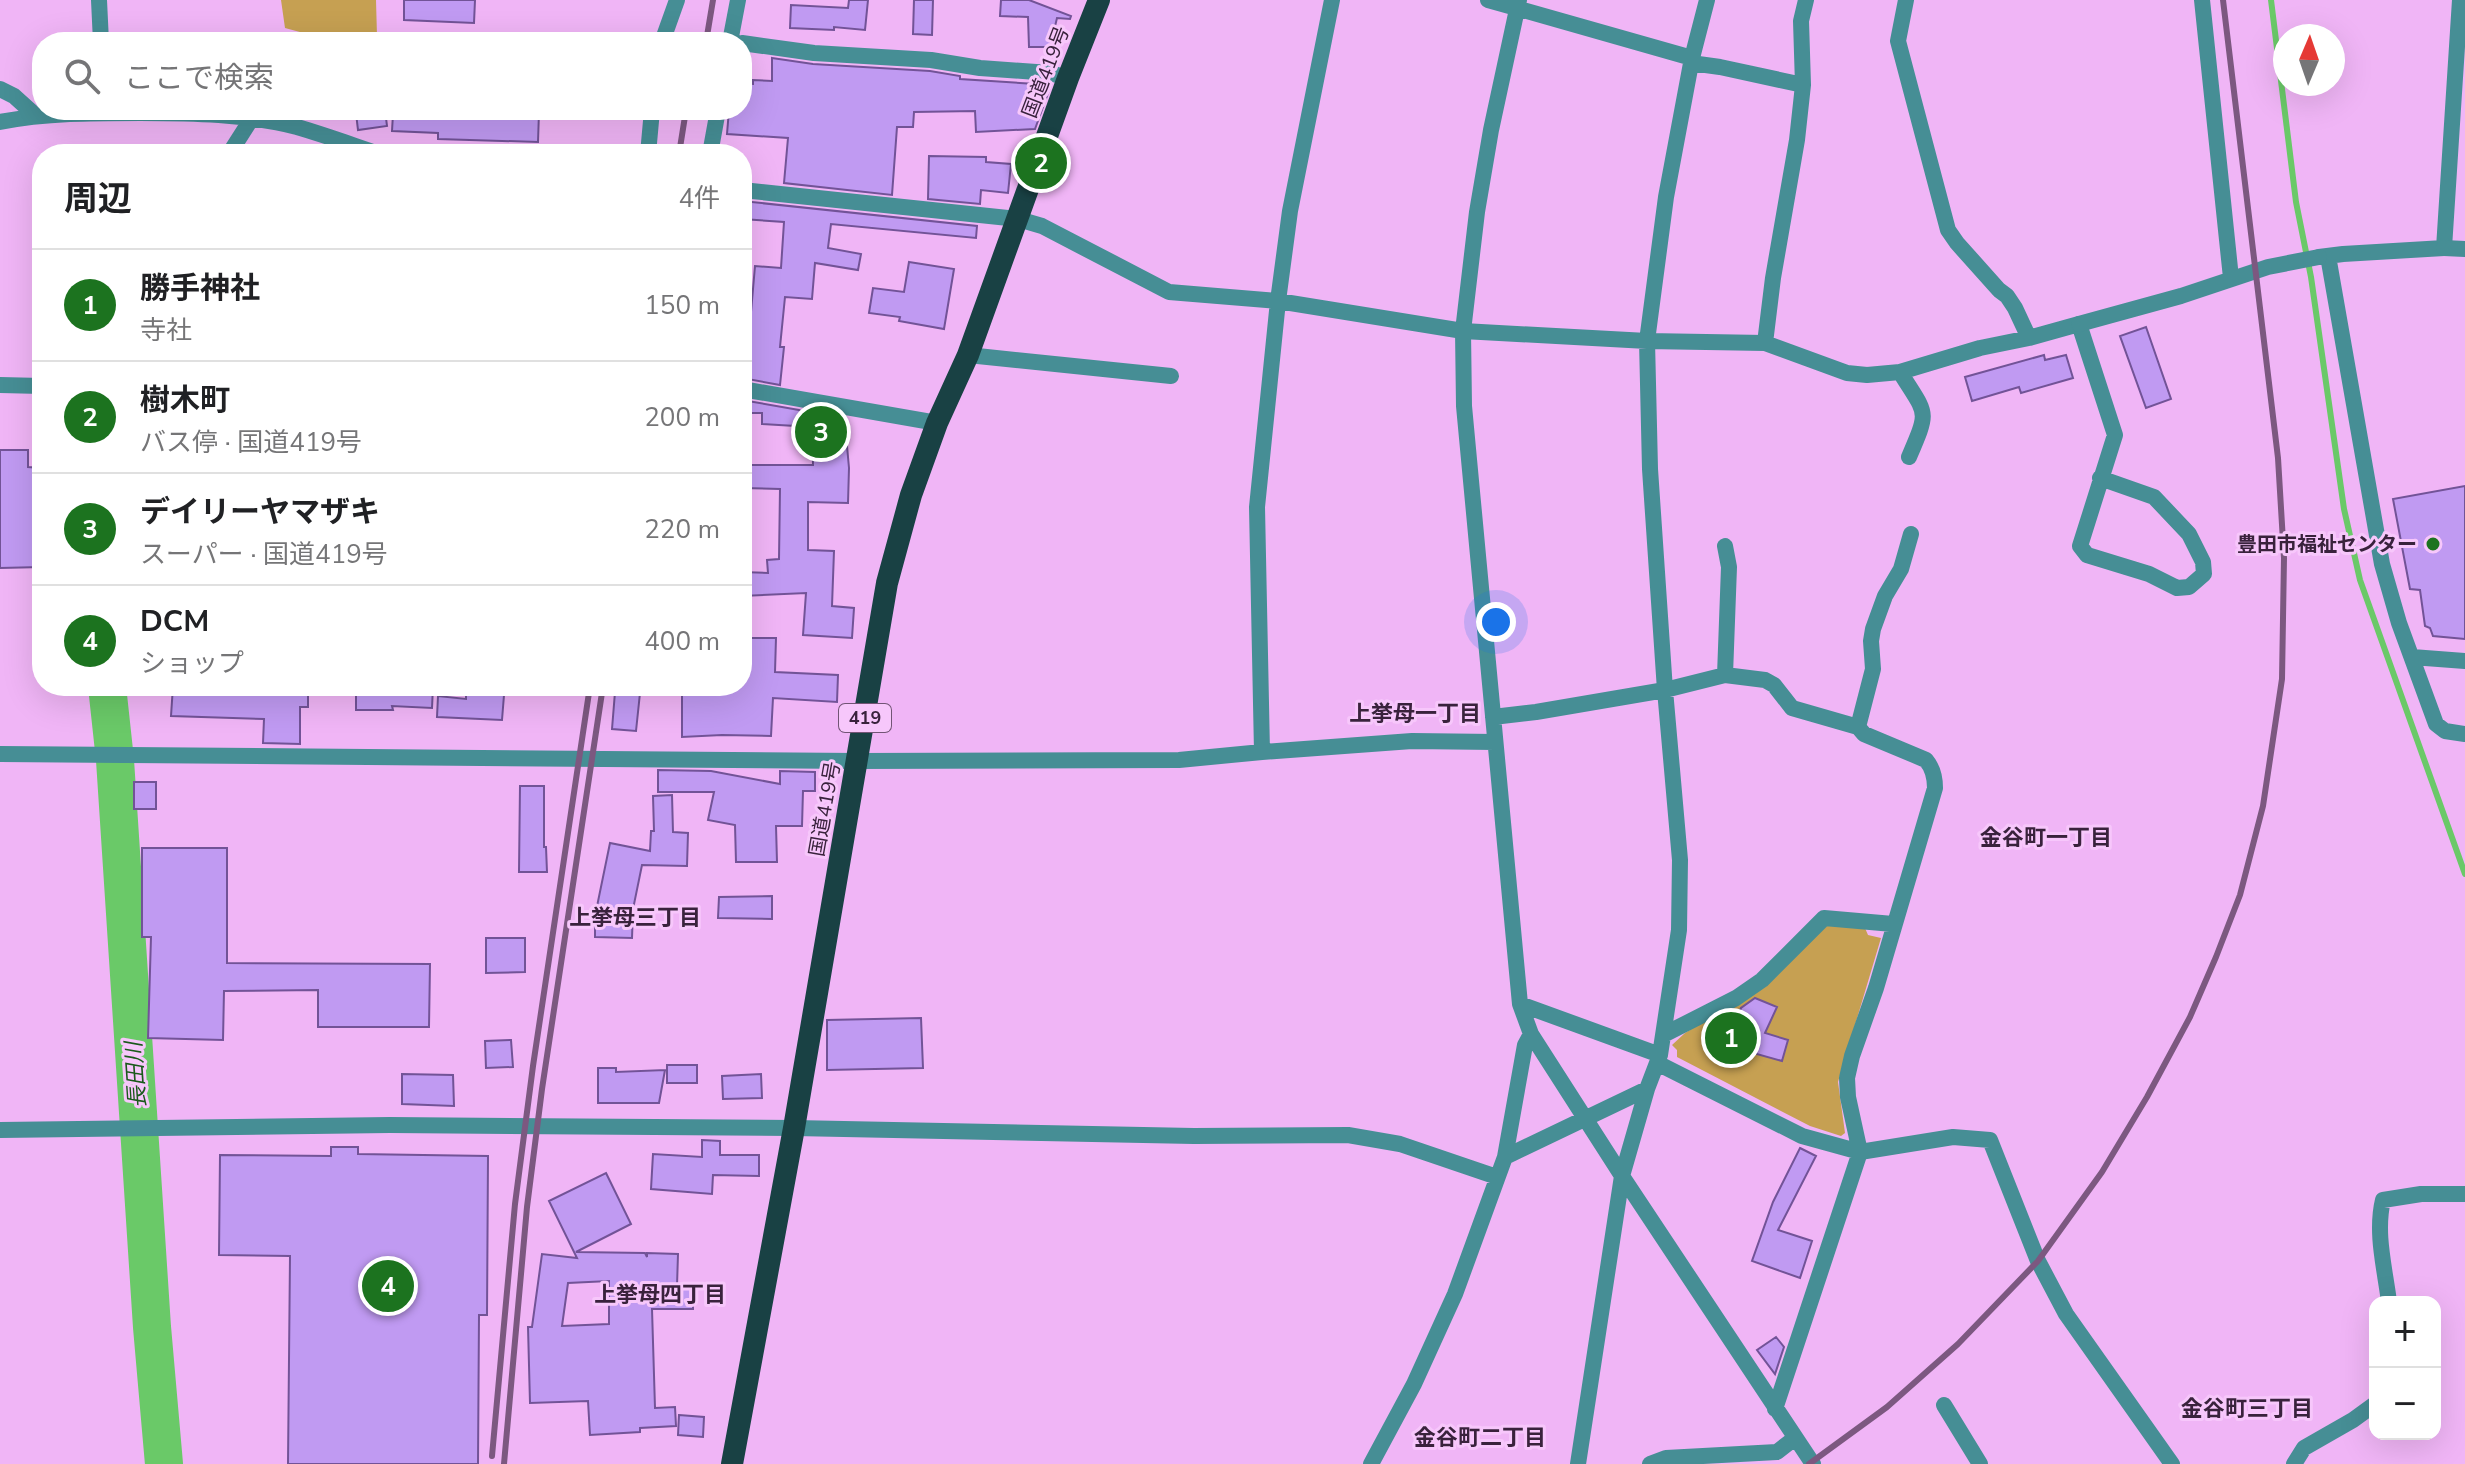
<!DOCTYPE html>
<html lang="ja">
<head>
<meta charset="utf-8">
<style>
	body { margin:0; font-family:"Nunito Sans","Noto Sans JP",sans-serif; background:#f2f2f2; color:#202124 }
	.controls { position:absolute; right:24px; bottom:24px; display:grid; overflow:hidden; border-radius:16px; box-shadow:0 8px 32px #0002 }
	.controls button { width:72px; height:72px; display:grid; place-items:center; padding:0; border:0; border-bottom:2px solid #e0e0e0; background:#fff; color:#202124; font:40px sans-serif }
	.compass { position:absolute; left:2273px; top:24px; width:72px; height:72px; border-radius:50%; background:#fff; box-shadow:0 8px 32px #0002; rotate:2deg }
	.you { position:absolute; left:1496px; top:622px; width:28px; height:28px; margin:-20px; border:6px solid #fff; border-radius:50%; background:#1a73e8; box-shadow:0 0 0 12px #1a73e833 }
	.badge { display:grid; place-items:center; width:52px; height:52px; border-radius:50%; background:#1c731f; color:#fff; font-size:26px; font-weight:700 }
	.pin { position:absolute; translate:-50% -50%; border:4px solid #fff; box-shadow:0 2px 8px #0006 }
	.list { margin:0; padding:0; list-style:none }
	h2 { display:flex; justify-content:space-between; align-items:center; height:104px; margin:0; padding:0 32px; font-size:34px }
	h2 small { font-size:26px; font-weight:400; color:#757577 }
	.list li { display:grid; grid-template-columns:52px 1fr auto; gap:24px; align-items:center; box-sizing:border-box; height:112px; padding:0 32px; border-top:2px solid #e0e0e0 }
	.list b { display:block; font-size:30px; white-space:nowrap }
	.list p { margin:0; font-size:26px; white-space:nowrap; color:#757577 }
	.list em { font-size:26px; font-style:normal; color:#757577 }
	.icon { flex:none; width:44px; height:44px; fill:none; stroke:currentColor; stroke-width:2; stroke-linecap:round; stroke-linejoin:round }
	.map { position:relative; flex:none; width:2465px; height:1464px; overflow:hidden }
	.search { position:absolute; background:#fff; box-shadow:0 8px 32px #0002; left:32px; top:32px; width:720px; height:88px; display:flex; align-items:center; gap:20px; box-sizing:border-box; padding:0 28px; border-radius:32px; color:#757577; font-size:30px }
	.panel { position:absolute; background:#fff; box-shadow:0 8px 32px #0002; left:32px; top:144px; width:720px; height:552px; border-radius:32px }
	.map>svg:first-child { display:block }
	.green { fill:#c6a052 }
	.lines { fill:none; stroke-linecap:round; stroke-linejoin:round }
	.stream { stroke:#6ac968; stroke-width:6 }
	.river { stroke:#6ac968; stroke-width:38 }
	.building { fill:#c09af2; stroke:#725397; stroke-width:2; fill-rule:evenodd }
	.minor { stroke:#468e95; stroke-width:16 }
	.tertiary { stroke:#468e95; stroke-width:16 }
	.trunk { stroke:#194144; stroke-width:22 }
	.rail { stroke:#7c5880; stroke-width:6 }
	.poi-dot { fill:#1c731f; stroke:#f7c7fb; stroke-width:3 }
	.labels { text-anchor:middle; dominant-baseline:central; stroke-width:6; stroke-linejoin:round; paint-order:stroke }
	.shield { fill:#f7c7fb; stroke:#725475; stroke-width:2 }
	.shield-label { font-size:18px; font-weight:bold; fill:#39223c }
	.street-label { font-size:20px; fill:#39223c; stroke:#f7c7fb }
	.poi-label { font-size:20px; font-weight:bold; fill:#39223c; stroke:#f7c7fb; text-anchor:end }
	.neighbourhood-label { font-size:22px; font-weight:bold; fill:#39223c; stroke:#f7c7fb }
	.water-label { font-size:22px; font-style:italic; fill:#1a5a1b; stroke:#f7c7fb }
</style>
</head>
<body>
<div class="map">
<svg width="2465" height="1464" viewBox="0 0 2465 1464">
	<rect width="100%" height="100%" fill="#f0b5f6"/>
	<path class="green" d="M281 0H376L377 36 523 33 524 42H337L285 28Z
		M1822 922 1865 928 1868 935 1881 938 1838 1082 1845 1133 1841 1136 1810 1126 1677 1057V1050L1672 1045 1685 1033 1758 987Z"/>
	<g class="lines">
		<path class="stream" d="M2271 0 2296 202 2311 277 2344 509 2360 580 2465 874"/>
		<path class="river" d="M107 686 115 760 152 1327 164 1464"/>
	</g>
	<path class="building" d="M404 0H475L474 23 404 20Z
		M849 0H868L865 30 834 27V30L790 28 791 5 848 8Z
		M914 0H933L932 35 913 34Z
		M1001 0H1029L1071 16 1070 19 1057 18 1050 47H1029L1028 17 1000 16Z
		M772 58 813 64 930 71 960 76V79L1051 85 1035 129 976 132 975 111 914 112 913 127H897L892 195 784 183 788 138 727 134 729 110H742V83L753 84V80L772 81Z
		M376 110H385L387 126 358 130 356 113Z
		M439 110 539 112 538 142 438 139V133L392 131 393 114 439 116Z
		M929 156 986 157V162L1011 164 1008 193 981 190 980 204 928 199Z
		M742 201 977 226 976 238 831 224 828 248 861 254 858 270 815 263 812 299 785 297 780 347H784L780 385 742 378V311L751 312 755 266 781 268 784 222 742 219Z
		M909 262 954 269 944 329 899 321 900 317 869 313 873 288 904 292Z
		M2146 327 2171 399 2146 408 2120 336Z
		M2044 355 2045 360 2066 355 2073 378 2021 393 2019 387 1972 401 1965 377Z
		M742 400 799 410 846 435 849 468 848 503 808 502V550L834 551 832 606 854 608 852 638 803 635 806 593 742 596V572L768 573 767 560 779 559 780 489 742 488V465H813L812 427 762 424V413H742Z
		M0 450H28V467L42 468V567L0 568Z
		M2465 486V639L2433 636 2430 628 2425 626 2420 590 2410 589 2393 499Z
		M742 638H776L775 672 838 675 837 702 773 698 771 736 722 735 682 737V686H742Z
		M173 686H308V707H300V744L263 743 264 719 171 716Z
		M356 686H433L432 708 392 706 393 710H356Z
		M615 692 640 693 636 731 612 729Z
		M466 693 504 695 502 720 437 717 438 696 466 699Z
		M658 770 711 771 780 784V771L815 772V791H803L802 826H776L777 862H736L735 825 708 820 714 792H658Z
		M134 782H156V809H134Z
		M520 786H544V847H546L547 872H519Z
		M672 795 673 832 688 833 687 866 642 865 633 909 632 938 595 937V916L610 843 650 851 651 831H654L653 796Z
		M142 848H227V963L430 964 429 1027H318V990L224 991 223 1040 148 1038 151 937H142Z
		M772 896V919L718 918 719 897Z
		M486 938H525V972L486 973Z
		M1755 998 1777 1007 1765 1033 1788 1040 1782 1061 1714 1042 1719 1020 1734 1024 1741 1008Z
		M921 1018 923 1068 827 1070V1020Z
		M511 1040 513 1067 486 1068 485 1041Z
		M667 1065H697V1083H667Z
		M598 1068H616V1072L665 1070 659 1103H598Z
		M402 1074 453 1075 454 1106 402 1104Z
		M761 1074 762 1098 723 1099 722 1076Z
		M702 1140 720 1141V1155H759V1176L713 1175 712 1194 651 1189 653 1154 702 1157Z
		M331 1147H358V1154L488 1156 487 1315H479L478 1464H288L290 1256 219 1255 220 1155 331 1156Z
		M1800 1148 1816 1156 1778 1230 1812 1241 1800 1278 1752 1261 1773 1202Z
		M606 1173 631 1224 576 1252 645 1253 647 1257V1253L678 1254 677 1286H693V1309H652L655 1408 675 1407 676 1426 640 1428V1432L590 1435 588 1401 530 1403 528 1327H532L542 1254 577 1258 549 1201ZM609 1281V1324L562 1326 568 1283Z
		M1776 1337 1784 1347 1775 1374 1757 1350Z
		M679 1415 704 1417 703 1437 678 1435Z"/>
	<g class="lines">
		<path class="minor" d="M99 0 101 42
			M1488 0 1692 58
			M1519 0 1491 130 1477 212 1463 331 1464 406 1520 1004 1531 1034 1622 1176 1813 1464
			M1906 0 1898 41 1948 230 1957 243 1999 290 2007 296 2015 308 2029 338
			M662 42 677 0
			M730 42 738 0
			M742 43 814 53 931 60 980 68 1050 73 1068 78
			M1691 63 1720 67 1803 85
			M0 89 14 96 35 115
			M0 122C46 113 93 113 140 113 192 113 246 114 297 127 325 135 352 145 379 154
			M229 154 252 118
			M648 154 652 110
			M710 154 718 110
			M742 190 1018 219 1042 226 1169 292 1278 301 1463 331 1647 341 1765 343 1847 373 1867 375 1900 372 1980 348 2029 338 2079 324 2115 435 2080 546 2087 555 2149 574 2177 588 2189 587 2204 574 2203 562 2189 534 2154 497 2100 478
			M2328 256 2382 564 2399 623 2436 724 2445 731 2465 734
			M2319 257 2343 254 2444 248 2460 0
			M1765 343 1773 278 1797 140 1803 85 1801 21 1806 0
			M968 355 1171 376
			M1900 372C1927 416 1930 408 1909 457
			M0 385 42 386
			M742 389 937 423
			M2412 657 2465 661
			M1725 675 1729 567 1725 546
			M1493 717 1536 712 1665 690 1725 675 1765 680 1774 685 1792 708 1858 727 1864 734 1926 760C1932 767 1935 778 1935 788L1876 988 1852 1056 1847 1078 1848 1097 1860 1152 1775 1409
			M1858 727 1873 669 1871 641 1873 629 1885 596 1901 569 1911 534
			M1262 752 1257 507 1278 301 1290 211 1332 0
			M0 754 857 761 1179 760 1262 752 1412 741 1495 742
			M1520 1004 1660 1055
			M1665 1034 1736 998 1762 980 1824 918 1893 924
			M1657 1063 1802 1136 1860 1152 1953 1137 1990 1140 2038 1261 2066 1314 2172 1464
			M0 1130 390 1125 794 1128 1194 1136 1348 1135 1400 1144 1497 1177
			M1505 1157 1647 1089
			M2389 1302C2385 1269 2375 1233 2383 1200L2421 1194H2465
			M1944 1405 1980 1464
			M1371 1464 1414 1384 1455 1294 1505 1157 1525 1045 1531 1034
			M1578 1464 1622 1176 1647 1089 1660 1055 1679 930 1680 860 1665 690 1650 469 1647 341 1666 197 1692 58 1707 0
			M1650 1464 1666 1458 1777 1452 1795 1438
			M2294 1464 2304 1448 2353 1420 2375 1404"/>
		<path class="tertiary" d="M2202 0 2231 278
			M2444 248 2465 249
			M2079 324 2181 296 2268 267 2319 257"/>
		<path class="trunk" d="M732 1464 794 1128 887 583 911 495 937 423 968 355 1068 78 1099 0"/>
		<path class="rail" d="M706 42 713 0
			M679 154 686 110
			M492 1456 515 1204 533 1066 590 686
			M504 1464 527 1207 542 1089 603 686
			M1809 1464 1887 1407 1958 1344 2038 1261 2102 1172 2147 1097 2190 1017 2216 957 2240 895 2263 806 2282 679 2284 558 2278 458 2223 0"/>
	</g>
	<circle class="poi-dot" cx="2433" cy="544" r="8"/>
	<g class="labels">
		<rect class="shield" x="839" y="704" width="52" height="28" rx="6"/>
		<g class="shield-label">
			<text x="865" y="718">419</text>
		</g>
		<g class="street-label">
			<text transform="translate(1046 72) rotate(-69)">国道419号</text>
			<text transform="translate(825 809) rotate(-80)">国道419号</text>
		</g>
		<g class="poi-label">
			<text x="2417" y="544">豊田市福祉センター</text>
		</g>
		<g class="neighbourhood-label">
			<text x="1415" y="714">上挙母一丁目</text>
			<text x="2046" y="838">金谷町一丁目</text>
			<text x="635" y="918">上挙母三丁目</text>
			<text x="660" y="1295">上挙母四丁目</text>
			<text x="2247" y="1409">金谷町三丁目</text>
			<text x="1480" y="1438">金谷町二丁目</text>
		</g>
		<g class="water-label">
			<text transform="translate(136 1075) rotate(-94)">長田川</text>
		</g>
	</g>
</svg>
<div class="controls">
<button>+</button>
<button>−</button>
</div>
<svg class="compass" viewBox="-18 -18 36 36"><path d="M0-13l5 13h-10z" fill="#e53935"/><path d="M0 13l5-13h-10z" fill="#757577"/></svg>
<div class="you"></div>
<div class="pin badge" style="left:1731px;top:1038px">1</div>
<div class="pin badge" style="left:1041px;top:163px">2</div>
<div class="pin badge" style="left:821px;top:432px">3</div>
<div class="pin badge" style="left:388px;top:1286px">4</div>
<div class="search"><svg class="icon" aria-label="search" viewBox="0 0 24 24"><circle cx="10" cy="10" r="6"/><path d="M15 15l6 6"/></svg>ここで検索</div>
<section class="panel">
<h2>周辺<small>4件</small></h2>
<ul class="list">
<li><span class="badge">1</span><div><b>勝手神社</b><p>寺社</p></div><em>150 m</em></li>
<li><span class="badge">2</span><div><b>樹木町</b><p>バス停 · 国道419号</p></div><em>200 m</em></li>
<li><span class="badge">3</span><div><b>デイリーヤマザキ</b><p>スーパー · 国道419号</p></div><em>220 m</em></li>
<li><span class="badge">4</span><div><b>DCM</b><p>ショップ</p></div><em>400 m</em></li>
</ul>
</section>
</div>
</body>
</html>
